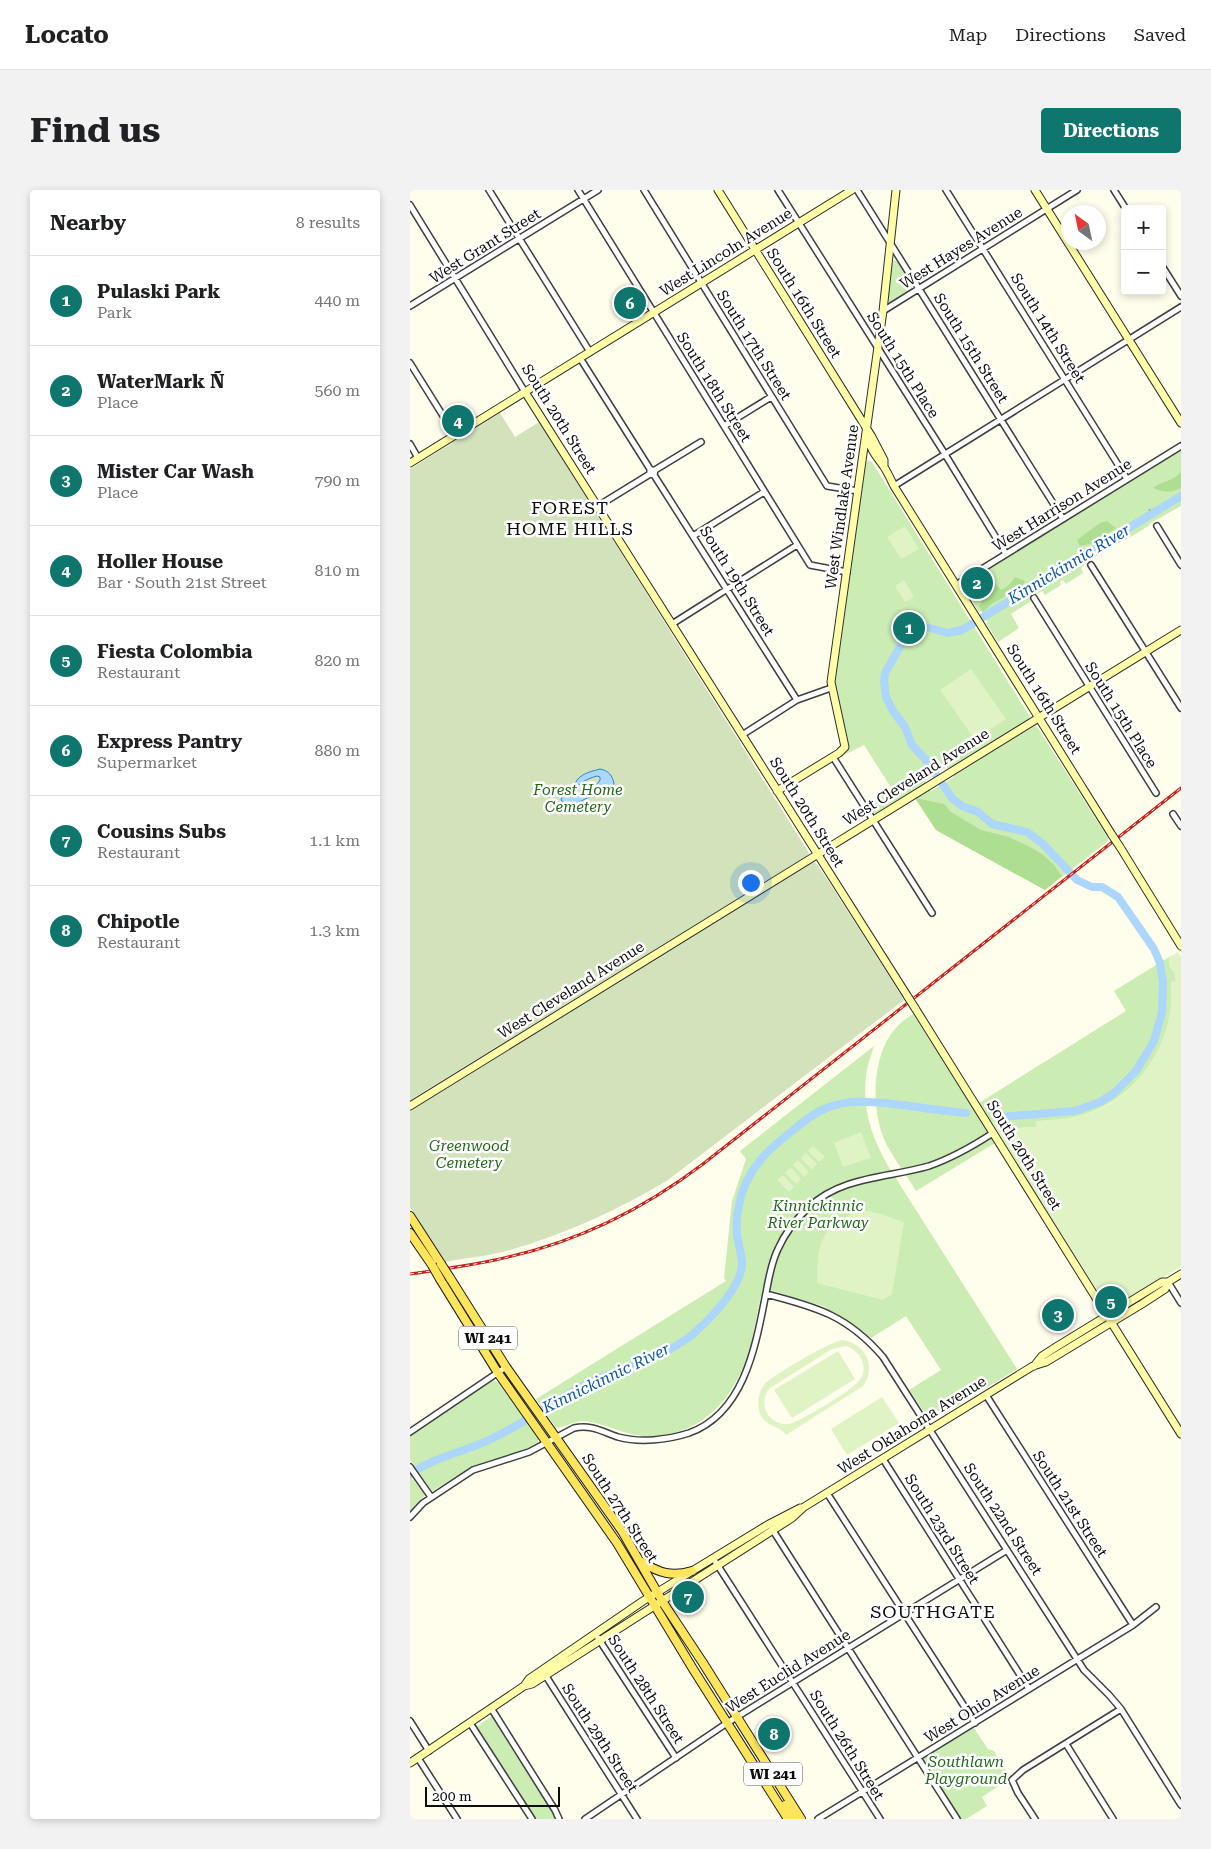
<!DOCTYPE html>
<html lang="en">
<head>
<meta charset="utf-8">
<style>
	body { margin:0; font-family:"Roboto Serif",serif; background:#f2f2f2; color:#202124 }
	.controls { position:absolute; right:15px; top:15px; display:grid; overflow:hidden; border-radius:5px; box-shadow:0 2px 8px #0003 }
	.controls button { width:45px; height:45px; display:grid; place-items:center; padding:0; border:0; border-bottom:1px solid #e0e0e0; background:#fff; color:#202124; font:25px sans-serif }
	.compass { position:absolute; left:651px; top:15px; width:45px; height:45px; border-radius:50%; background:#fff; box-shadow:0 2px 8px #0003; rotate:327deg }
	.scale { position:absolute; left:15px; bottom:12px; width:135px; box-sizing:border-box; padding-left:5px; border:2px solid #0c0c0c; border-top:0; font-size:14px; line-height:18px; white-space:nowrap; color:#0c0c0c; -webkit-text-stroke:4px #fff; paint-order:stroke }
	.you { position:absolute; left:340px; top:692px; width:18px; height:18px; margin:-12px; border:4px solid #fff; border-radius:50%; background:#1a73e8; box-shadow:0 0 0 8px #1a73e833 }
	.badge { display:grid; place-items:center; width:32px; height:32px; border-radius:50%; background:#0f766e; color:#fff; font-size:16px; font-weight:700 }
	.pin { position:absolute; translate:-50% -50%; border:2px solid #fff; box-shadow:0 1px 5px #0006 }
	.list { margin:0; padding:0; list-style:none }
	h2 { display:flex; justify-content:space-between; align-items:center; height:65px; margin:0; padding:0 20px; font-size:21px }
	h2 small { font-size:16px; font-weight:400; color:#757577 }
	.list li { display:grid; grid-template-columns:32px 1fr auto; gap:15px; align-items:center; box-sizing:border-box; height:90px; padding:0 20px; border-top:1px solid #e0e0e0 }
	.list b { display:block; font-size:19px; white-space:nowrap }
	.list p { margin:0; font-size:16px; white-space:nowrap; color:#757577 }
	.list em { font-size:16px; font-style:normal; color:#757577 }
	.map { position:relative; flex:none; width:771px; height:1629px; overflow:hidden; border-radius:5px }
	header { display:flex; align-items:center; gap:30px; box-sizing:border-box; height:70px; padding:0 25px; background:#fff; border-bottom:1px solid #e0e0e0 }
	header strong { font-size:24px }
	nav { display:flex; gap:28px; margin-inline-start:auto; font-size:18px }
	.intro { display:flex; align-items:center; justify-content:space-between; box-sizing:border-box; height:120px; padding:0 30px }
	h1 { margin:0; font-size:35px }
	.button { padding:12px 22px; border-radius:5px; background:#0f766e; color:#fff; font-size:18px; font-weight:700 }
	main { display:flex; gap:30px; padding:0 30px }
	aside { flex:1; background:#fff; border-radius:5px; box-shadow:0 2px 8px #0003 }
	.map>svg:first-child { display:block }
	.green { fill:#cbecb3 }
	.forest { fill:#adde91 }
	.cemetery { fill:#d2e2bb }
	.pitch { fill:#dff3c5; fill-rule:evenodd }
	.water { fill:#acd6fb; stroke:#2e85d7; fill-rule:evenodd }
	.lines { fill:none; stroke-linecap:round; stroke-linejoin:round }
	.stream { stroke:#2e85d7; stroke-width:1 }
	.river { stroke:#acd6fb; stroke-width:8 }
	.street-casing { stroke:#3f3f3f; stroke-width:8 }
	.secondary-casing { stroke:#2e2e2e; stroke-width:9 }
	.primary-casing { stroke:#1d1d1d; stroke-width:10 }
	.street { stroke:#fff; stroke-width:5 }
	.secondary { stroke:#fffda7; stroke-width:7 }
	.primary { stroke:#ffe55c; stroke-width:8 }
	.rail-casing { stroke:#c6211b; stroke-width:3 }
	.rail { stroke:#fff; stroke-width:1; stroke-dasharray:4; stroke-linecap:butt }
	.secondary-bridge-casing { stroke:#2e2e2e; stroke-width:9; stroke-linecap:butt }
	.primary-bridge-casing { stroke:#1d1d1d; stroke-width:10; stroke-linecap:butt }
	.secondary-bridge { stroke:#fffda7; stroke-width:7 }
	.primary-bridge { stroke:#ffe55c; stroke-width:8 }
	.labels { text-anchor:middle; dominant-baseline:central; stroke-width:5; stroke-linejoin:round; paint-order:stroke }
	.shield { fill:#fff; stroke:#555; stroke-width:1 }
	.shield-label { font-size:14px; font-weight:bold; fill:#0c0c0c }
	.street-label { font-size:15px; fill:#0c0c0c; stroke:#fff }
	.park-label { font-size:15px; font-style:italic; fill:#226818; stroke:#fff }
	.water-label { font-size:16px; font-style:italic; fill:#0d56a7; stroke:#fff }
	.quarter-label { font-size:18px; letter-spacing:1px; fill:#0c0c0c; stroke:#fff }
</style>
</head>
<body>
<header>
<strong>Locato</strong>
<nav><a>Map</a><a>Directions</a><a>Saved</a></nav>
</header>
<div class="intro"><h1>Find us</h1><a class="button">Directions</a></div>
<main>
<aside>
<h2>Nearby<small>8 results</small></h2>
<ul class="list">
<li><span class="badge">1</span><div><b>Pulaski Park</b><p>Park</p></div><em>440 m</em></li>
<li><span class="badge">2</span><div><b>WaterMark Ñ</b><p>Place</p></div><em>560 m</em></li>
<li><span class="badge">3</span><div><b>Mister Car Wash</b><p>Place</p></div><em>790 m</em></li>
<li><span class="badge">4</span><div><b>Holler House</b><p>Bar · South 21st Street</p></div><em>810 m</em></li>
<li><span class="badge">5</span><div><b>Fiesta Colombia</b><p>Restaurant</p></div><em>820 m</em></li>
<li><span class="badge">6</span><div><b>Express Pantry</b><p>Supermarket</p></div><em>880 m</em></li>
<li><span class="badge">7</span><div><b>Cousins Subs</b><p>Restaurant</p></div><em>1.1 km</em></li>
<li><span class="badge">8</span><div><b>Chipotle</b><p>Restaurant</p></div><em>1.3 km</em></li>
</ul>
</aside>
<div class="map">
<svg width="771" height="1629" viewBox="0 0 771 1629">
	<rect width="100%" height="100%" fill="#fffdec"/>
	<path class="green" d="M484 70 489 73 503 97 480 113 478 110 482 76Z
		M771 260V316L739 334 740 335C718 349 699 358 677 372L676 374 671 378 673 383 656 394 653 390 650 392 651 395 635 405 632 401 620 408 621 411 601 424 609 438 588 452 576 433 578 432 571 421 569 422 554 397 555 393Z
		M458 270 462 272 620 527 617 531 539 579 537 577 515 591 516 593 464 624 457 615 482 599 454 555 430 567 437 561 439 554 425 494 456 273Z
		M625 536 628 538 698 648V651L635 700 526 640 505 608 519 599 521 601 544 587 543 585Z
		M759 767 760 777 765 783 766 791 761 793C767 844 734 900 686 920 667 929 647 930 626 932L627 937 608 938 581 932 569 913 716 821 704 801Z
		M503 824 585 953 506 1001C496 984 482 967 474 949 461 918 462 865 485 839 490 833 497 828 503 824Z
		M464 856C461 866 457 876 456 886 452 921 462 947 478 976L607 1179 524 1230H520L499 1200 531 1180 496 1126 461 1148 445 1135 413 1116 353 1098C348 1117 345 1136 341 1154 327 1207 292 1248 234 1246 213 1245 195 1233 175 1231 164 1230 156 1237 146 1238L126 1209 316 1091 314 1088 322 1011 336 969 330 961Z
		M83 1190 88 1192 124 1242 128 1249V1252L114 1260 66 1275 22 1301 0 1270V1245Z
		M0 1286 15 1305 0 1321Z
		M82 1526 143 1622 146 1629H126L66 1537Z
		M563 1537 578 1559 584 1561 597 1582 595 1586V1592L572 1607 577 1616 556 1629H550L513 1569Z"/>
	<path class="forest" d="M771 282V298C762 303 752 302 743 298 754 290 760 293 771 282Z
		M697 331 706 338 684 353 670 356 667 350 690 333Z
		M574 384 580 387 591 400 599 395 605 387 615 391 611 398 583 413 573 422 569 417 574 403 572 389Z
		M505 608 534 614 541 622 571 640 599 647 620 657 632 664 644 675 652 686 635 700 526 640Z"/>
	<path class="cemetery" d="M90 223 105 247 129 232 399 663 396 667 0 910V279Z
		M404 672 406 673 419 692 494 810 258 990C209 1020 155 1044 100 1060 79 1066 56 1068 35 1072L0 1017V919Z"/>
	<path class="pitch" d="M495 336 509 359 491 369 477 347Z
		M494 390 504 407 495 412 485 396Z
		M561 479 596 529 565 550 530 500Z
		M768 762 771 767V1077L714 1110 704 1094 689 1103 581 932 608 938 626 937V931C647 929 667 929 687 920 734 900 767 843 761 792L766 791 765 783 760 777 759 767Z
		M451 942 461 968 433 977 424 953Z
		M403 956 415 967 409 972 398 961Z
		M396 963 407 974 402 980 391 968Z
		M388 970 399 982 394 987 383 975Z
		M381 977 391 989 386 994 375 983Z
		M373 985 384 997 379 1002 367 990Z
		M453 1020 471 1024 494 1032 482 1104 473 1110 407 1093C407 1052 411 1034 453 1020Z
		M432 1150C456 1153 467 1177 453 1196L376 1245C369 1234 354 1239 349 1220 347 1211 349 1201 355 1194 363 1185 420 1152 432 1150ZM436 1156C451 1161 460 1179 448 1192 442 1200 388 1233 379 1234 370 1235 361 1231 357 1223 352 1214 354 1205 360 1198L422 1159Z
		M428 1161 445 1189 382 1228 364 1200Z
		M472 1207 489 1233 437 1265 421 1239Z"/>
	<path class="water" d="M190 579C198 580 203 586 204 594L198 603 177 608 162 616 157 615 151 610C152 603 159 601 163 596 165 594 166 591 168 589 173 583 183 581 190 579ZM187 586 190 587V590C185 599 172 609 162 606 164 595 176 589 187 586Z"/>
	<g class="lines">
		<path class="stream" d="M739 320 746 321"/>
		<path class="river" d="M590 927 665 921 690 912 703 904 726 881 744 851 752 822 753 793 750 773 744 759 708 707 692 697H682L667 690 632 653 617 642 582 634 568 622 552 616 542 608 515 569 502 555 495 537 483 521 476 507 474 491 475 483 495 448 501 443 514 438H520L538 443 552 440 771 306
			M0 1284C26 1266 56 1262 83 1248 119 1231 151 1205 188 1189 221 1175 255 1167 283 1144 300 1129 334 1095 332 1071 331 1062 328 1054 327 1045 326 1035 327 1024 329 1015 334 988 351 966 371 950 385 939 398 926 414 919 442 907 471 913 500 916 518 919 537 921 556 923"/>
		<defs>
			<path id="street" d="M79 0 180 162
				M168 0 400 375 437 382
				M234 0 417 296 448 301
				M368 0 533 261 596 364
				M447 0 653 329
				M536 0 717 289
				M704 0 716 19
				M0 15 115 202
				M752 76 771 106
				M0 116 188 0
				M473 121 667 0
				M170 168 240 279V284L244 285 245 280H241
				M0 173 45 245
				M314 236 361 207
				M0 254 8 268
				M245 280 291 252
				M244 285 387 510
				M484 296 771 117
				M188 316 240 284
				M747 336 771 375
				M283 346 354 302
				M681 375 771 518
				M546 395 771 256
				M624 408 746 603
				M262 434 387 355
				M332 545 387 510 421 498
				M423 567 522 723
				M763 624 771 636
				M758 1092 771 1113
				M356 1104C407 1117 438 1126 473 1167L674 1480 699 1505 711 1519 771 1615
				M576 1205 723 1435
				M0 1242 96 1177
				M473 1269 619 1499
				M0 1277 21 1307
				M417 1303 565 1533
				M0 1327 13 1313 63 1280 119 1262 164 1238C181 1234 193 1242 208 1247 230 1253 257 1250 279 1243 335 1223 346 1154 356 1103 359 1088 361 1073 368 1059 375 1043 386 1029 399 1017 432 986 478 988 519 976 542 968 563 956 583 943
				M362 1339 547 1629
				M303 1368 470 1629
				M188 1448 266 1568
				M134 1483 227 1629
				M81 1518 145 1620 149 1629
				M0 1531 19 1561
				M60 1533 122 1629
				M656 1554 703 1629
				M8 1568 47 1629
				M175 1629 317 1533 597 1360
				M408 1629 723 1435 746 1417
				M625 1629 608 1603 602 1590 613 1580 711 1519"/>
			<path id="secondary" d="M308 0 462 247 474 270V277
				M625 0 771 233
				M115 202 498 807
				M458 248C460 260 468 268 474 277 478 283 481 290 484 296L702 645
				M0 273 442 0
				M367 601 429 563 435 557 421 492 473 121 486 0
				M710 657 771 756
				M505 818 771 1244
				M0 916 771 440
				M624 1176 632 1166 646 1157 752 1092H758L771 1084
				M114 1496 119 1489 233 1411 359 1334 390 1318
				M0 1573 114 1496 122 1494 382 1328 394 1317 623 1176 636 1172 732 1114 755 1099 758 1092"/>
			<path id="primary" d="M0 1026 31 1074
				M0 1043 22 1075
				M40 1088 96 1177 212 1341 254 1414 293 1473 391 1629
				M30 1089 88 1183 207 1353 283 1479 378 1629
				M232 1372C249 1383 262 1387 282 1381
				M375 1615 385 1629"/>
		</defs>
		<use href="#street" class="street-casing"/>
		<use href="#secondary" class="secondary-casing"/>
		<use href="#primary" class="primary-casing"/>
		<use href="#street" class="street"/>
		<use href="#secondary" class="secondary"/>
		<use href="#primary" class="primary"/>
		<defs>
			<path id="rail" d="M0 1084C33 1079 66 1075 98 1067 169 1051 235 1018 293 974L771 598"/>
		</defs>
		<use href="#rail" class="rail-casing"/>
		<use href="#rail" class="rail"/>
		<defs>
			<path id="secondary-bridge" d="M702 645 710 657
				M498 807 505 818"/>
			<path id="primary-bridge" d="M31 1074 40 1088
				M22 1075 30 1089"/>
		</defs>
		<use href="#secondary-bridge" class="secondary-bridge-casing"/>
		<use href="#primary-bridge" class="primary-bridge-casing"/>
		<use href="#secondary-bridge" class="secondary-bridge"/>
		<use href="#primary-bridge" class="primary-bridge"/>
	</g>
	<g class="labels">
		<g class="shield">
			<rect x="49" y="1136.5" width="58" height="23" rx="4"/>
			<rect x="334" y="1572.5" width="58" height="23" rx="4"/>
		</g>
		<g class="shield-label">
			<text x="78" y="1148">WI 241</text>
			<text x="363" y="1584">WI 241</text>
		</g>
		<g class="street-label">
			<text transform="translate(75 56) rotate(-32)">West Grant Street</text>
			<text transform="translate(551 58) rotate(-32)">West Hayes Avenue</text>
			<text transform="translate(316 62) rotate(-32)">West Lincoln Avenue</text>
			<text transform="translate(394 113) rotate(58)">South 16th Street</text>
			<text transform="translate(638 138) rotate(58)">South 14th Street</text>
			<text transform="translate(344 155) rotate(58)">South 17th Street</text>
			<text transform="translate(561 158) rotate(58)">South 15th Street</text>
			<text transform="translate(493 175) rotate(58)">South 15th Place</text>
			<text transform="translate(304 197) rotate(58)">South 18th Street</text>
			<text transform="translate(149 229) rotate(58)">South 20th Street</text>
			<text transform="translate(652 315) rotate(-32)">West Harrison Avenue</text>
			<text transform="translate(432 317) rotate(-82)">West Windlake Avenue</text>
			<text transform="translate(327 391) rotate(58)">South 19th Street</text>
			<text transform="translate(634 509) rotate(58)">South 16th Street</text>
			<text transform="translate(711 525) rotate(58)">South 15th Place</text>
			<text transform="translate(506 587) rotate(-32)">West Cleveland Avenue</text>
			<text transform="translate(397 622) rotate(58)">South 20th Street</text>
			<text transform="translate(161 800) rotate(-32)">West Cleveland Avenue</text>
			<text transform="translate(614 965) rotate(58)">South 20th Street</text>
			<text transform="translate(502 1235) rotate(-32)">West Oklahoma Avenue</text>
			<text transform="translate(660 1314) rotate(57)">South 21st Street</text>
			<text transform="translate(210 1318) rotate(57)">South 27th Street</text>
			<text transform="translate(593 1329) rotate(57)">South 22nd Street</text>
			<text transform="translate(532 1339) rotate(58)">South 23rd Street</text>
			<text transform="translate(378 1481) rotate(-32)">West Euclid Avenue</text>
			<text transform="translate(236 1499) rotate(57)">South 28th Street</text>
			<text transform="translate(572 1514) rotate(-32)">West Ohio Avenue</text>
			<text transform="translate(190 1548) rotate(57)">South 29th Street</text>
			<text transform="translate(437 1555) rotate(58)">South 26th Street</text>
		</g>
		<g class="park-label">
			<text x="168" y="600">Forest Home<tspan x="168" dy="17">Cemetery</tspan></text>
			<text x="59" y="956">Greenwood<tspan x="59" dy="17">Cemetery</tspan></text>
			<text x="408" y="1016">Kinnickinnic<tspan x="408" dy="17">River Parkway</tspan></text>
			<text x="556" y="1572">Southlawn<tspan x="556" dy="17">Playground</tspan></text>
		</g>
		<g class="water-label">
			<text transform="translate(659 374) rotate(-31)">Kinnickinnic River</text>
			<text transform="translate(196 1188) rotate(-26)">Kinnickinnic River</text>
		</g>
		<g class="quarter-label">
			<text x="160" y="317">FOREST<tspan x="160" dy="21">HOME HILLS</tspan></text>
			<text x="523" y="1421">SOUTHGATE</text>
		</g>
	</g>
</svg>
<div class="controls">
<button>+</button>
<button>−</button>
</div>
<svg class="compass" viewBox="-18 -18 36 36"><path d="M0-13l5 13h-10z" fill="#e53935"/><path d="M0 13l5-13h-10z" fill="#757577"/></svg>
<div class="scale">200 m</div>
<div class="you"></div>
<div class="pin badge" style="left:499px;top:438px">1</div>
<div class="pin badge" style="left:567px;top:393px">2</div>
<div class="pin badge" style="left:648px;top:1125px">3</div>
<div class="pin badge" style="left:48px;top:231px">4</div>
<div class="pin badge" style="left:701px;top:1112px">5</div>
<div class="pin badge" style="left:220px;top:113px">6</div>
<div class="pin badge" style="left:278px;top:1407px">7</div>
<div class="pin badge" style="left:364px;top:1544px">8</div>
</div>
</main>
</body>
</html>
